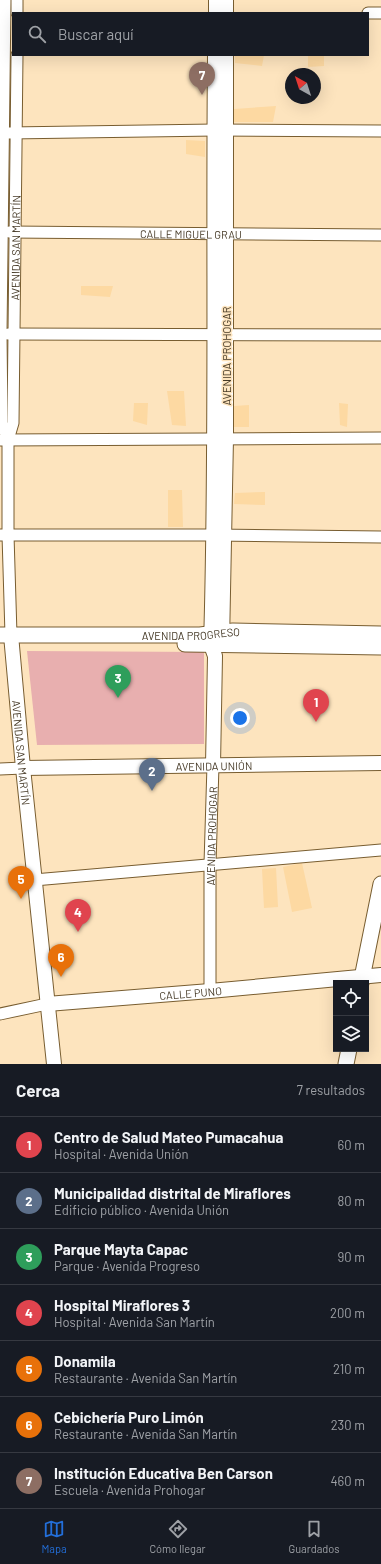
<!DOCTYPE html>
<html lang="es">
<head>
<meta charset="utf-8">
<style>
	body { margin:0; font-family:Barlow,sans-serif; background:#20242c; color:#f1f3f6 }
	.controls { position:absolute; right:12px; bottom:12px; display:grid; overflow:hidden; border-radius:0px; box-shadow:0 4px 16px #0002 }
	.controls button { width:36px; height:36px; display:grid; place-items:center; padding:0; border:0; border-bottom:1px solid #363941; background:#171b24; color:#f1f3f6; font:20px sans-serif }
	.compass { position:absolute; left:285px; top:68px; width:36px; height:36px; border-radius:50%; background:#171b24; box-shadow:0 4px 16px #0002; rotate:321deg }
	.you { position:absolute; left:240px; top:718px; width:14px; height:14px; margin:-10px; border:3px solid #fff; border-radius:50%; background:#1a73e8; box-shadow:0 0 0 6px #1a73e833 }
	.badge { display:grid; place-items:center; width:26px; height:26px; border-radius:50%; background:#236fda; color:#fff; font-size:13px; font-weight:700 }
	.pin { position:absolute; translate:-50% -33px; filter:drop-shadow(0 1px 2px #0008) }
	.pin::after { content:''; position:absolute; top:21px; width:14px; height:12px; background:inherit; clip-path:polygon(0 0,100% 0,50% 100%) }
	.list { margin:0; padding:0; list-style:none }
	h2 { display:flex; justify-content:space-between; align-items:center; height:52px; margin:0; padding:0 16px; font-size:17px }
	h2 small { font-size:13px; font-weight:400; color:#9ea1a6 }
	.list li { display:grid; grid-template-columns:26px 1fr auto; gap:12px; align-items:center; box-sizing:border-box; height:56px; padding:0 16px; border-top:1px solid #363941 }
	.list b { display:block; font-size:15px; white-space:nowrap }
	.list p { margin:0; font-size:13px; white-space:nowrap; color:#9ea1a6 }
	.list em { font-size:13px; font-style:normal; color:#9ea1a6 }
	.icon { flex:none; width:22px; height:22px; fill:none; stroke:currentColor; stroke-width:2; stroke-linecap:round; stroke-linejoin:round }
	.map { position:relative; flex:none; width:381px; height:1064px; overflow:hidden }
	.search { position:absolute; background:#171b24; box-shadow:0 4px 16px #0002; left:12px; right:12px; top:12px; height:44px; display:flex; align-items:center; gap:10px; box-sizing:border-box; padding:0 14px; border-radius:0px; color:#9ea1a6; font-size:15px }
	.sheet { height:444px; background:#171b24 }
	nav { display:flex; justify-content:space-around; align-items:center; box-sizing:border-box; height:56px; border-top:1px solid #363941; background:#171b24; font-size:11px; color:#9ea1a6 }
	nav a { display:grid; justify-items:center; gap:2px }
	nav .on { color:#236fda }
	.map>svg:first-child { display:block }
	.built { fill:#fdd9a2 }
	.green { fill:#e8afaf }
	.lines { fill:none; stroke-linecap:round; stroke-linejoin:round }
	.minor-casing { stroke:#785d30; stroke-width:13 }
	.tertiary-casing { stroke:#785d30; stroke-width:16 }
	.secondary-casing { stroke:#785d30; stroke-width:17 }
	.minor { stroke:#fff; stroke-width:11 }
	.tertiary { stroke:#fff; stroke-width:14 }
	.secondary { stroke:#fff; stroke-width:15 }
	.labels { text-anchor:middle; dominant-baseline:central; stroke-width:3; stroke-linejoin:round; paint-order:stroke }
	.street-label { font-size:11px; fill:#453926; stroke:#fde4be }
</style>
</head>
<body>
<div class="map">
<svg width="381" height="1064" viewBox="0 0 381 1064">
	<rect width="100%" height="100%" fill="#fde4be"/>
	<path class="built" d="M235 55H264L262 66 235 63Z
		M308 55H324V66L308 67Z
		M276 106 273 122H233L234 109Z
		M186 140 205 141V157L186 154Z
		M81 286H113L110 297 81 295Z
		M167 391H184L186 426 172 425Z
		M134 403H148L147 425 133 421Z
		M339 403 348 404 347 427 340 425Z
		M249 405V427H233L234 406Z
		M168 490H182L183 527H168Z
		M265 492V505L234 504 235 493Z
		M302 863 312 908 292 912 283 867Z
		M276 868 278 907 264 908 262 869Z"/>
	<path class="green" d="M27 651 204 652V744L37 745Z"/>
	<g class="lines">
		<defs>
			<g id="minor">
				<path d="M5 0 1 334 2 423 8 440"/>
				<path d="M17 13V0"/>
				<path d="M368 13H381"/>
				<path d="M9 133 215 130 381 131"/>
				<path id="s1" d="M9 232 381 235"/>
				<path d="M8 334 381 335"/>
				<path d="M1 440 381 438"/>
				<path d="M0 535H213L381 537"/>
				<path id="s2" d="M11 635 8 535V440L13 423 17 55"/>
				<path d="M0 769 23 768"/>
				<path d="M34 880 381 850"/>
				<path id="s3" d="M210 991V864L213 765"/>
				<path d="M0 1014 47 1004"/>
			</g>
			<g id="tertiary">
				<path d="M216 13V0"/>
				<path d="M226 13V0"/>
				<path id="s4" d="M11 635 23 768 54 1064"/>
				<path d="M222 643 226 438V55"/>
				<path d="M213 765 215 656 211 645C217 448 213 252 215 55"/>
				<path id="s5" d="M23 768 381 763"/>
				<path id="s6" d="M47 1004 210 991 381 975"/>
			</g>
			<g id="secondary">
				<path id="s7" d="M0 635H200L233 631 381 634"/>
				<path d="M185 644 381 647"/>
				<path d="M361 983 381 884"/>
				<path d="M346 1064 349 1049"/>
			</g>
		</defs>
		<use href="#minor" class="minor-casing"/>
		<use href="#tertiary" class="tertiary-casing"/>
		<use href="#secondary" class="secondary-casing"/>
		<use href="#minor" class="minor"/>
		<use href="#tertiary" class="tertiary"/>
		<use href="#secondary" class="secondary"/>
	</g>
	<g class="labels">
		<g class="street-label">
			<text stroke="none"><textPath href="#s1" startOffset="182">CALLE MIGUEL GRAU</textPath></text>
			<text stroke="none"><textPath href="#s2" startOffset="388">AVENIDA SAN MARTÍN</textPath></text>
			<text transform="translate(226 356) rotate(-90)">AVENIDA PROHOGAR</text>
			<text stroke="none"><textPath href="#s7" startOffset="191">AVENIDA PROGRESO</textPath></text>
			<text stroke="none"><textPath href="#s4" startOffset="118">AVENIDA SAN MARTÍN</textPath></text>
			<text stroke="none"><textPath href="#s5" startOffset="191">AVENIDA UNIÓN</textPath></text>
			<text stroke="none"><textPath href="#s3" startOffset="155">AVENIDA PROHOGAR</textPath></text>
			<text stroke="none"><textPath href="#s6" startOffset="144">CALLE PUNO</textPath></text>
		</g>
	</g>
</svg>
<div class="controls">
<button><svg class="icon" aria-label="locate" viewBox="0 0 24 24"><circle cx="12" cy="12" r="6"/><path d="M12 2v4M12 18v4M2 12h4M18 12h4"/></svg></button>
<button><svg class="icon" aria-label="layers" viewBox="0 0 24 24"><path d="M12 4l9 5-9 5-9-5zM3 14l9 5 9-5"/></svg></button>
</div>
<svg class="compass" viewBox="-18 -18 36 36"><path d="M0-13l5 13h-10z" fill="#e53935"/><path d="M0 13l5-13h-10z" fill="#9ea1a6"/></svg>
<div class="you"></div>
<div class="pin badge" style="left:316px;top:722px;background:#e0444e">1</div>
<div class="pin badge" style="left:152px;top:791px;background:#5c6f8a">2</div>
<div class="pin badge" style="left:118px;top:698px;background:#2e9e5b">3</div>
<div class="pin badge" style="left:78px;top:932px;background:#e0444e">4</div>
<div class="pin badge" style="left:21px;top:899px;background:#e8710a">5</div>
<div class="pin badge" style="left:61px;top:977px;background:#e8710a">6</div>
<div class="pin badge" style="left:202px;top:95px;background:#8d6e63">7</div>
<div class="search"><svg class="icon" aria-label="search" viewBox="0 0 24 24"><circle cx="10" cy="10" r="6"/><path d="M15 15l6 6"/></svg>Buscar aquí</div>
</div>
<section class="sheet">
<h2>Cerca<small>7 resultados</small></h2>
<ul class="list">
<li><span class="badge" style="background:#e0444e">1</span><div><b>Centro de Salud Mateo Pumacahua</b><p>Hospital · Avenida Unión</p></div><em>60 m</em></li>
<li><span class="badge" style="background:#5c6f8a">2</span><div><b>Municipalidad distrital de Miraflores</b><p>Edificio público · Avenida Unión</p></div><em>80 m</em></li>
<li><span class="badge" style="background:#2e9e5b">3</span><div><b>Parque Mayta Capac</b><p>Parque · Avenida Progreso</p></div><em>90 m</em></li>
<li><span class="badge" style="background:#e0444e">4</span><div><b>Hospital Miraflores 3</b><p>Hospital · Avenida San Martín</p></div><em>200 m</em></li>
<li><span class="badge" style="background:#e8710a">5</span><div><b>Donamila</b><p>Restaurante · Avenida San Martín</p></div><em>210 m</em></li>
<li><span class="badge" style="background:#e8710a">6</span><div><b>Cebichería Puro Limón</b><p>Restaurante · Avenida San Martín</p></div><em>230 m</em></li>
<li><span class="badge" style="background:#8d6e63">7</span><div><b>Institución Educativa Ben Carson</b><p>Escuela · Avenida Prohogar</p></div><em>460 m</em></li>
</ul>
</section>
<nav>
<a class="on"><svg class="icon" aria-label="map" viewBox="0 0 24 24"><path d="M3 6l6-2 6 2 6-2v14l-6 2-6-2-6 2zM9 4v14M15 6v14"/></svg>Mapa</a>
<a><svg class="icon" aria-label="directions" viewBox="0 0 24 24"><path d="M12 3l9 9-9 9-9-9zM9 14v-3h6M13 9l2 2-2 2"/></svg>Cómo llegar</a>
<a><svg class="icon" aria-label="saved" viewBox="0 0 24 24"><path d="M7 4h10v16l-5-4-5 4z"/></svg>Guardados</a>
</nav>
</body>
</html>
